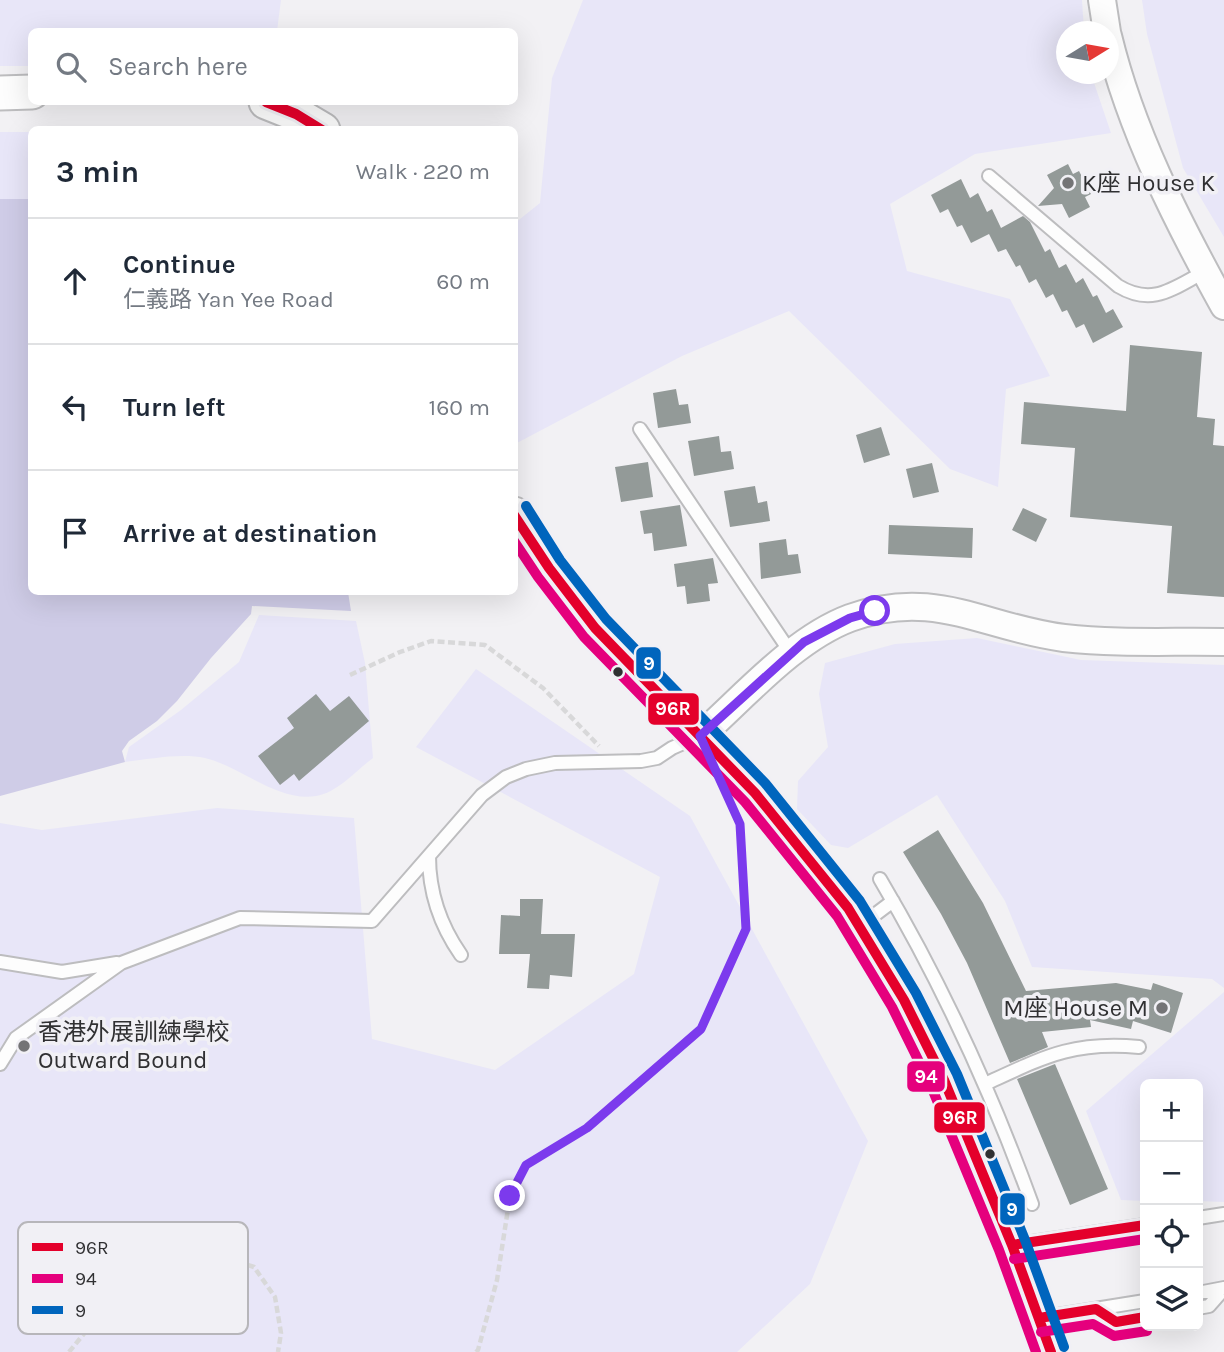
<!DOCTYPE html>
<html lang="en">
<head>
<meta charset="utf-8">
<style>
	body { margin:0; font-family:Karla,"Noto Sans TC",sans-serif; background:#f6f6f7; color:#1f2937 }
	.controls { position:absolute; right:21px; bottom:21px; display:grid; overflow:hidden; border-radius:10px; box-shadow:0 7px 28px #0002 }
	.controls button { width:63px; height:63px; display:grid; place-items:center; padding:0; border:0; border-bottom:2px solid #e0e1e3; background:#fff; color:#1f2937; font:35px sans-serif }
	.compass { position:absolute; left:1056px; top:21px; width:63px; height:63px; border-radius:50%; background:#fff; box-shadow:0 7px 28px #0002; rotate:79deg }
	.stop { position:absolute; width:21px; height:21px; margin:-16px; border:5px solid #7c3aed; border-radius:50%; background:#fff }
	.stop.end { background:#7c3aed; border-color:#fff; box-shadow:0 2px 7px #0008 }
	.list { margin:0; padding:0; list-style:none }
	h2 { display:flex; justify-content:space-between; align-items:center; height:91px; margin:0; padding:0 28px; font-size:30px }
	h2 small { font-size:23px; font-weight:400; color:#747a83 }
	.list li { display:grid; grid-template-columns:46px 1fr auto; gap:21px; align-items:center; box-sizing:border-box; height:126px; padding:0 28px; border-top:2px solid #e0e1e3 }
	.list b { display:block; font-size:26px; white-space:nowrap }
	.list p { margin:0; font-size:23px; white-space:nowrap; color:#747a83 }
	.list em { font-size:23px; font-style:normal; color:#747a83 }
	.icon { flex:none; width:38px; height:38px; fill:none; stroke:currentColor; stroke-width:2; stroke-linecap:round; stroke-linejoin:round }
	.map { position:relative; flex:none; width:1224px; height:1352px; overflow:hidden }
	.search { position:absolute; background:#fff; box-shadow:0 7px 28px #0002; left:28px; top:28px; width:490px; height:77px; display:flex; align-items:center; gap:18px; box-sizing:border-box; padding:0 24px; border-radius:10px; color:#747a83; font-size:26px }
	.panel { position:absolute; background:#fff; box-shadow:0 7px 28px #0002; left:28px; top:126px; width:490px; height:469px; border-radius:10px }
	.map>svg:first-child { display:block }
	.green { fill:#e8e6f8 }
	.water { fill:#cfcce7 }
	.building { fill:#939a98 }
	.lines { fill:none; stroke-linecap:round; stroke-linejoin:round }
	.service-casing { stroke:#bdbdbf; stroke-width:16 }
	.minor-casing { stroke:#bdbdbf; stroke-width:30 }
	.tertiary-casing { stroke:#bdbdbf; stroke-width:37 }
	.path { stroke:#d8d8d9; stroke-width:4.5; stroke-dasharray:7 3.5; stroke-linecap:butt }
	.service { stroke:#fdfdfd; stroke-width:12 }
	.minor { stroke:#fdfdfd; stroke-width:26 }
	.tertiary { stroke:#fdfdfd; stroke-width:33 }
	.bus-1-casing { stroke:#f1f0f5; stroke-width:16 }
	.bus-2-casing { stroke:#f1f0f5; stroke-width:16 }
	.bus-3-casing { stroke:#f1f0f5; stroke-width:16 }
	.bus-1 { stroke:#e4002b; stroke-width:10 }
	.bus-2 { stroke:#e5007d; stroke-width:10 }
	.bus-3 { stroke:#0065bd; stroke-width:10 }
	.route { stroke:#7c3aed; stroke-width:9 }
	.poi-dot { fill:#747476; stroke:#f1f0f5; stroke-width:2.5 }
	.bus-dot { fill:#303032; stroke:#f1f0f5; stroke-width:2.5 }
	.labels { text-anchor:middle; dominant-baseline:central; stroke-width:7; stroke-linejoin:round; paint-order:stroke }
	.poi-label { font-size:24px; fill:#303032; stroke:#f1f0f5; text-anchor:start }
	.key { fill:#f1f0f5; stroke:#b7b6ba; stroke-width:2 }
	.key-label { font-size:19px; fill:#303032 }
	.line-badge { stroke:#f1f0f5; stroke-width:2.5 }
	.badge-label { font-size:19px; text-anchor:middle; font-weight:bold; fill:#fff }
</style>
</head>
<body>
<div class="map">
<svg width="1224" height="1352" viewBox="0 0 1224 1352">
	<rect width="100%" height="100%" fill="#f2f1f4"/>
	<path class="green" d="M0 0H281L277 31 32 32 31 66H0Z
		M583 0H1082L1084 31 1066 32V74H1091L1111 133 975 154 890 204 907 271 1010 299 1050 376 1006 389 998 487 950 469 789 311 682 356 515 444V223L540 203 552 78Z
		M1142 0H1224V237L1183 168 1147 34Z
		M0 132H31V256L0 254Z
		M259 615 356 621 365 663 373 758C355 771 339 792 316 796 277 802 242 767 205 758 180 753 151 759 125 762L129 747 181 710 239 662Z
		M977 638 1081 660 1224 665V988L1212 979 1032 967 1005 901 937 795 848 848 831 845 797 809 798 781 828 747 819 694 825 663 895 644Z
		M476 669 690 816 868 1141 810 1284 737 1352H0V823L42 830 217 808 354 818 372 1039 495 1070 634 974 660 877 416 747Z
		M1224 992V1202L1198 1201V1084H1145V1201L1121 1200 1086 1111Z"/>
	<path class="water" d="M0 199H31L32 592H348L351 611 252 606 251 614 211 658 177 701 157 721 129 741 122 751 125 762 0 796Z"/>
	<path class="building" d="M1068 164 1073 174 1079 171 1091 194 1085 197 1090 207 1069 218 1062 204 1038 206 1054 188 1047 175Z
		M961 179 970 198 978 193 987 212 992 209 1001 228 1023 216 1030 222 1045 252 1050 249 1059 268 1066 264 1076 283 1083 278 1093 297 1097 295 1106 313 1113 309 1123 327 1093 343 1084 324 1076 328 1067 310 1062 312 1053 294 1046 298 1036 279 1029 283 1020 265 1016 267 1006 249 998 252 989 234 971 243 962 225 957 227 948 209 940 213 931 195Z
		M1130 345 1202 352 1197 417 1215 419 1213 445 1224 446V597L1167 593 1172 526 1070 517 1075 448 1021 444 1024 402 1126 411Z
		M676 389 679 405 688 404 691 423 658 428 653 393Z
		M881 427 890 455 864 463 856 435Z
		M719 436 721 452 731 451 734 469 694 476 688 441Z
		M648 462 653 497 621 502 615 467Z
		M932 463 939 492 913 498 906 469Z
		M755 486 758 503 767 501 770 521 730 527 724 491Z
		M680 505 687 546 654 551 652 533 644 534 640 511Z
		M1023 508 1047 519 1036 542 1012 530Z
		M889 525 973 528 972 558 888 554Z
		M786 539 788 555 798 554 801 573 761 579 759 543Z
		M713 558 718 583 708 584 710 601 687 604 685 586 677 587 674 564Z
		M316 694 330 711 349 696 369 721 299 781 294 774 280 785 258 756 294 728 287 718Z
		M938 830 983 903 1026 991 1116 983 1151 990 1153 983 1183 993 1171 1033 1133 1021 1131 1029 1090 1020 1091 1027 1042 1032 1048 1047 1010 1063 967 963 941 914 903 852Z
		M520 899H543L541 934H575L572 977 550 975 549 989 527 988 530 954H499L501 915 520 916Z
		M1055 1064 1108 1189 1070 1205 1017 1079Z"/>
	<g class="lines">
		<defs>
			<path id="service" d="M989 176 1118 286C1153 307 1173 288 1206 271
				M640 429 791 653
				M429 856C429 893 440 925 461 955
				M880 879C941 982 991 1091 1032 1204
				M860 926 893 901
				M0 962 62 972 117 963
				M0 1064 16 1038 121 963 240 918 372 921 482 795 506 777 526 769 555 763 641 761 657 758 672 748 697 737
				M985 1084C1044 1057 1072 1041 1139 1047
				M1198 1218 1224 1214
				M1012 1245 1145 1225
				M1198 1293 1224 1288
				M1198 1308 1209 1306 1224 1289
				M1096 1309 1116 1322 1145 1317
				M1039 1318 1145 1301"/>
			<path id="minor" d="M1102 0 1107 32
				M1108 36C1131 131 1177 221 1224 306
				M700 736C745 696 794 639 850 618 935 587 984 628 1064 638 1117 644 1171 641 1224 642"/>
			<path id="tertiary" d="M0 93 32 92
				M266 102 296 114 323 130
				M514 514 549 568 595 628 755 793 848 908 904 1000 944 1080 1012 1245 1051 1352"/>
		</defs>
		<use href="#service" class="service-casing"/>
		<use href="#minor" class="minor-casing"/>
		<use href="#tertiary" class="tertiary-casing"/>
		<path class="path" d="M350 675 400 652 431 641 485 645 543 688 599 746
			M69 1352 165 1235 178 1248 219 1255 254 1267 275 1297 281 1333 278 1352
			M476 1352 478 1350 497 1280 510 1196 526 1165 587 1128 701 1029 746 929 740 824 738 818"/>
		<use href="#service" class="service"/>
		<use href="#minor" class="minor"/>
		<use href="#tertiary" class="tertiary"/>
		<defs>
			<path id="bus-1" d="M266 102 296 114 322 130
				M514 515 549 568 595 628 755 793 848 908 904 1000 944 1080 1012 1245 1051 1352
				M1012 1245 1145 1225
				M1039 1318 1096 1309 1116 1322 1145 1317"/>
			<path id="bus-2" d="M514 541 538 577 584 637 745 802 837 916 892 1007 931 1086 999 1250 1036 1352
				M1014 1259 1145 1239
				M1041 1332 1093 1324 1114 1336 1147 1331"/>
			<path id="bus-3" d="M526 506 560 560 606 619 765 783 860 901 916 993 957 1074 1025 1240 1064 1347"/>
		</defs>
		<use href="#bus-1" class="bus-1-casing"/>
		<use href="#bus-2" class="bus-2-casing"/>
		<use href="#bus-3" class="bus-3-casing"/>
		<use href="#bus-1" class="bus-1"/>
		<use href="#bus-2" class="bus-2"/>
		<use href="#bus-3" class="bus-3"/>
	</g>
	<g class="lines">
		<path class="route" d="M510 1196 526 1165 587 1128 701 1029 746 929 740 824 700 736 804 642 850 618 875 611"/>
	</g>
	<g class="poi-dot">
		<circle cx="1068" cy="183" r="7"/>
		<circle cx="1162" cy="1008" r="7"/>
		<circle cx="24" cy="1046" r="7"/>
	</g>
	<g class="bus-dot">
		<circle cx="618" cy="672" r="6"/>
		<circle cx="990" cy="1154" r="6"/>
	</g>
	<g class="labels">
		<g class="poi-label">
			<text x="1082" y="183">K座 House K</text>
			<text x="1148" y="1008" text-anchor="end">M座 House M</text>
			<text x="38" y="1032">香港外展訓練學校<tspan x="38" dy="28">Outward Bound</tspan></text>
		</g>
	</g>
	<rect x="18" y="1222" width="230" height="112" rx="10" class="key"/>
	<rect x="32" y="1243" width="31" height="8" fill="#e4002b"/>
	<rect x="32" y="1274" width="31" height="9" fill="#e5007d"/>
	<rect x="32" y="1306" width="31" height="8" fill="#0065bd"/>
	<g class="key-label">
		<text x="75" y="1254">96R</text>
		<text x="75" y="1285">94</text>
		<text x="75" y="1317">9</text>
	</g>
	<g class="line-badge">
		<rect x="635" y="646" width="27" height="34" rx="7" fill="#0065bd"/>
		<rect x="647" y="692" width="53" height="34" rx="7" fill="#e4002b"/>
		<rect x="906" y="1060" width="40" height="33" rx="7" fill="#e5007d"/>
		<rect x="933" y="1101" width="53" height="33" rx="7" fill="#e4002b"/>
		<rect x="999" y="1192" width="27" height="34" rx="7" fill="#0065bd"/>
	</g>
	<g class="badge-label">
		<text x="649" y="670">9</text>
		<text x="673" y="715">96R</text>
		<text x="926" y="1083">94</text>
		<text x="960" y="1124">96R</text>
		<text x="1012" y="1216">9</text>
	</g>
</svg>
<div class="controls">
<button>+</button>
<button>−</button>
<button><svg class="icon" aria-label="locate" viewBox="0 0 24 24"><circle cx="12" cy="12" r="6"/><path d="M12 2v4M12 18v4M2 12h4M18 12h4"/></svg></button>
<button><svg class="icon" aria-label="layers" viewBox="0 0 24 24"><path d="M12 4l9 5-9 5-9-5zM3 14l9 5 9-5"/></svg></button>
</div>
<svg class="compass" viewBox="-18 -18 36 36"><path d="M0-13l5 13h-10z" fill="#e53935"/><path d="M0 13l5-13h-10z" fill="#747a83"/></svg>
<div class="stop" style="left:875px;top:611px"></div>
<div class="stop end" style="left:510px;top:1196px"></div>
<div class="search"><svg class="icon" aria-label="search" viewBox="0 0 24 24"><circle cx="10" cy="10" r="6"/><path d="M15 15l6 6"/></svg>Search here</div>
<section class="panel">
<h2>3 min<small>Walk · 220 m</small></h2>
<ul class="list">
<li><svg class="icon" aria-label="ahead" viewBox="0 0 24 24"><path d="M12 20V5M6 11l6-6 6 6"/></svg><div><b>Continue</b><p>仁義路 Yan Yee Road</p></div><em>60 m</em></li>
<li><svg class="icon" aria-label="left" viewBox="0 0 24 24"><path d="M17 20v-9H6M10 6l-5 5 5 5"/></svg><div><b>Turn left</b></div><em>160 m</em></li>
<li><svg class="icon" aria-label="arrive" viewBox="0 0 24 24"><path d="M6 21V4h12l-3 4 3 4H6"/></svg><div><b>Arrive at destination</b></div></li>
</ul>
</section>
</div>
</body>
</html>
